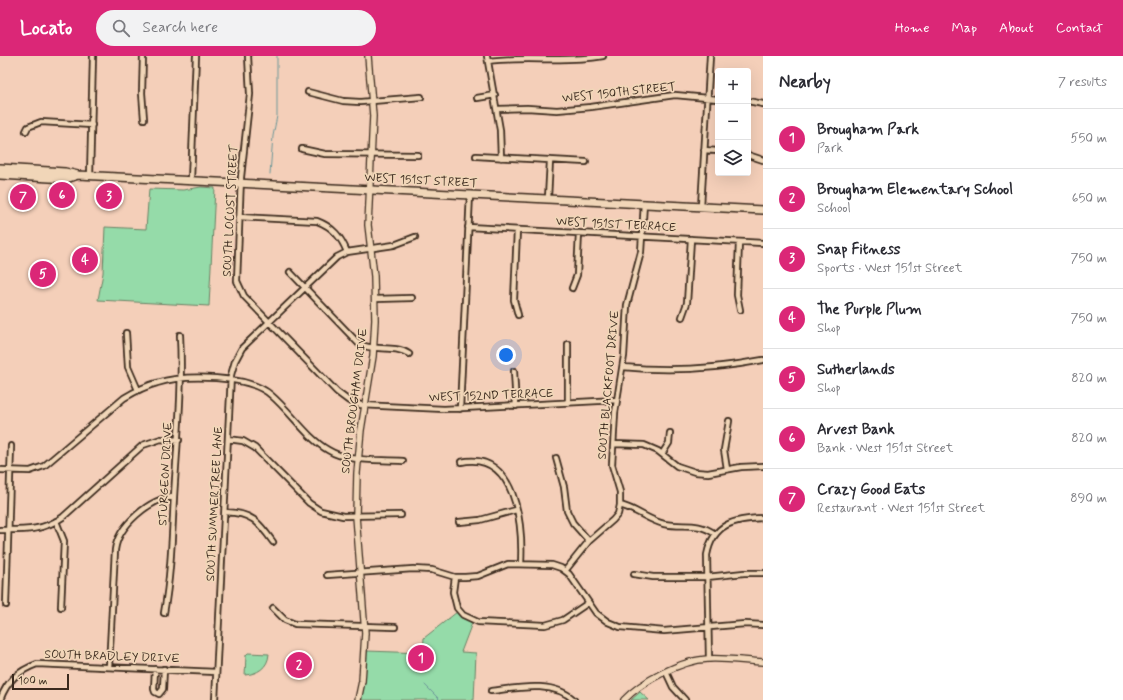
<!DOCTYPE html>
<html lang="en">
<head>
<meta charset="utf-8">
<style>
	body { margin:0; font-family:Mynerve,sans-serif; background:#f2f2f3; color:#2b2b33 }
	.controls { position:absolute; right:12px; top:12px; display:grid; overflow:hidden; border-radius:4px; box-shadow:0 4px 16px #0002 }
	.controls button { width:36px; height:36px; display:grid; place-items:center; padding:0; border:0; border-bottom:1px solid #e1e1e2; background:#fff; color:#2b2b33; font:20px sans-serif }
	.scale { position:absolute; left:12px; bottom:10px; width:57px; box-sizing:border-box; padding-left:4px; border:2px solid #3b2a1e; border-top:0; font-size:11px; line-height:14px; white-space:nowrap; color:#3b2a1e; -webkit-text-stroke:3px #f1d6b8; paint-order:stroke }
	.you { position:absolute; left:506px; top:299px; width:14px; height:14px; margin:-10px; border:3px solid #fff; border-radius:50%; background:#1a73e8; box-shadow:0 0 0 6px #1a73e833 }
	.badge { display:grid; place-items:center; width:26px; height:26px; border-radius:50%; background:#db2777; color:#fff; font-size:13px; font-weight:700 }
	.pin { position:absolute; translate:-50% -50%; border:2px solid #fff; box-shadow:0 1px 4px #0006 }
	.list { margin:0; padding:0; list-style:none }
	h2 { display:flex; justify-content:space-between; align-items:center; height:52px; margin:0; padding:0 16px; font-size:17px }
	h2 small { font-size:13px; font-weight:400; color:#7c7c81 }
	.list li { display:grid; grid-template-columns:26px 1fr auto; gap:12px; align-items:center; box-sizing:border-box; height:60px; padding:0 16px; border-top:1px solid #e1e1e2 }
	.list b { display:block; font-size:15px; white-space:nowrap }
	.list p { margin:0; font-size:13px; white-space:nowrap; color:#7c7c81 }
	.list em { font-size:13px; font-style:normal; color:#7c7c81 }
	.icon { flex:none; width:22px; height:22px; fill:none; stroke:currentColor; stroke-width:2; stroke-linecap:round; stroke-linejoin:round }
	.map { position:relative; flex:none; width:763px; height:644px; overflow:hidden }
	header { display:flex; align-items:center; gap:24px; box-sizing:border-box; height:56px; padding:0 20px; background:#db2777; color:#fff }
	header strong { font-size:19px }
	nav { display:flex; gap:22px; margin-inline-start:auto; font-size:14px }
	.search { width:280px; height:36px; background:#f2f2f3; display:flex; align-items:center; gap:10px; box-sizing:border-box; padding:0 14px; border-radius:22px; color:#7c7c81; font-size:15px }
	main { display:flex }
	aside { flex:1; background:#fff }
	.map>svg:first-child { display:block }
	.green { fill:#95dba9; stroke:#688264 }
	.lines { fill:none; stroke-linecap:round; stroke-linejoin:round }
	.stream { stroke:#6d9798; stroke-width:1 }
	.minor-casing { stroke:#3b2a1e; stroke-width:8 }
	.tertiary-casing { stroke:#3b2a1e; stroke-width:8 }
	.primary-casing { stroke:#3b2a1e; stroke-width:10 }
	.minor { stroke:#f1d6b8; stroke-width:4.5 }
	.tertiary { stroke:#f1d6b8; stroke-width:5.5 }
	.primary { stroke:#f1d6b8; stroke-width:7 }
	.labels { text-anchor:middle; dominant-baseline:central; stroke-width:3.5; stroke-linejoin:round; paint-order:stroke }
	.street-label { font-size:12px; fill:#3b2a1e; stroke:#f1d6b8 }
</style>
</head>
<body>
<header>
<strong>Locato</strong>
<div class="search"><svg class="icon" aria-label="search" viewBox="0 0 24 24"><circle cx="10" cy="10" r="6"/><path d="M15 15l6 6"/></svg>Search here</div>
<nav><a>Home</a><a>Map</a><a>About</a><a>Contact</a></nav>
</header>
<main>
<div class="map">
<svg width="763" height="644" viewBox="0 0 763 644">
	<rect width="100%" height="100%" fill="#f4cfb9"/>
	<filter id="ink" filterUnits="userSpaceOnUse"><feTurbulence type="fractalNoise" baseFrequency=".025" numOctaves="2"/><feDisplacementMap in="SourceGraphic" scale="8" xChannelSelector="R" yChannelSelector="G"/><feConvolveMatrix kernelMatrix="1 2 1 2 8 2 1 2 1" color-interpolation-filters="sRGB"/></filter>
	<g filter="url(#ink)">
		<path class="green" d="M201 131 215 132 209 250 98 244 103 217 105 171 146 173 149 133 183 134Z
			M457 556 472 567 461 596 476 597 474 644H361L365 625 367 595 423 597 424 582Z
			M248 597 269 598C268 612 257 618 245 619L246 599Z
			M640 636 649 644H631Z"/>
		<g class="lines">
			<path class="stream" d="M270 118 273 80 277 60V0
				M425 629 440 644"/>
			<defs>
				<path id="minor" d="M143 0 142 37 144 63
					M248 0 250 38 241 121 237 225 244 240 337 336 349 345 361 349 444 353 617 344
					M487 0 500 74 501 102
					M488 5C526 0 565 7 603 0
					M308 36 343 45 360 46 421 41
					M477 42 495 39
					M748 45 763 48
					M498 53 527 52 557 54 591 51 675 39 718 43
					M26 75 28 71 41 66 92 69
					M302 93 325 98 418 99
					M704 94 718 95
					M748 99 763 104
					M476 100 586 106
					M90 120 93 0
					M191 124 196 0
					M548 142 550 105
					M701 150 710 0
					M239 161 317 165C333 171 341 181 347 196
					M468 171 763 187
					M517 174 514 244 518 259
					M739 186 737 239 740 254
					M290 216 359 288C374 296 394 288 409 298
					M572 232 577 219 579 177
					M375 243 412 242
					M682 261 687 247 691 183
					M126 277 128 311 138 334
					M623 311C671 316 716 313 763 304
					M514 315 516 350
					M568 347V288
					M460 353 470 138
					M228 383 243 385 255 392 309 447 321 455 343 460 401 459
					M614 388 644 389 658 395 677 410 695 416 708 417 741 411 763 410
					M662 398 669 387 670 377
					M556 402 564 431 567 455 573 467 589 485
					M461 406C516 394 523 469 521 508
					M727 413 724 394 729 365
					M0 414 30 415 44 410 124 342C134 336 145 330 157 327 185 318 249 319 271 339 291 356 306 381 328 394 349 407 379 403 403 405
					M620 449C636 453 648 464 664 468 684 472 697 465 715 478
					M225 456C252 457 258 465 273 486
					M56 465 64 485 61 551
					M459 466 480 464 516 454
					M0 474C24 474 43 475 63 461L143 389 161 383 179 384
					M565 515 589 485 613 464 618 458 620 449V436L612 409 615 357 624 300 627 249 641 196 644 147
					M634 518 653 521H707L744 517H763
					M327 519 413 513 432 514 455 521H465L478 520 508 508 552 509 561 512 569 518 596 557 608 566 620 571 664 575 745 568 763 569
					M455 521 453 536 457 552 463 559 478 566 545 569 563 564 588 547
					M6 549 11 390
					M273 552 285 564 295 568 395 571
					M164 557C171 518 172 480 174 441 177 387 183 333 180 279
					M709 603 707 499C713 467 735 463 763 462
					M109 611 115 494C118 470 150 442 174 441
					M155 613 154 633 155 636 159 638 163 633 164 613
					M666 616 673 631 685 644
					M491 635C517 632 553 624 574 644
					M0 644C7 625 18 615 37 608L216 616
					M215 644 231 319 235 305 242 292 337 201 347 196 394 189 415 181"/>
				<path id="tertiary" d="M358 644 362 625 365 577 356 460 357 417 361 374 373 300 375 264 374 220 368 169 373 60 368 0
					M624 644C642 625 682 604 708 603 726 602 745 605 763 606"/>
				<path id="primary" d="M0 112 65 116 78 119 763 154
					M0 119 66 123 78 119"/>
			</defs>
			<use href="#minor" class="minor-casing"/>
			<use href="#tertiary" class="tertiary-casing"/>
			<use href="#primary" class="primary-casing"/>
			<use href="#minor" class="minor"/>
			<use href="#tertiary" class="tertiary"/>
			<use href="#primary" class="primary"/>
		</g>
	</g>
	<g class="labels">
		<g class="street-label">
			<text transform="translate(619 37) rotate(-6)">WEST 150TH STREET</text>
			<text transform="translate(421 125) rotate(3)">WEST 151ST STREET</text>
			<text transform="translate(231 155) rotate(-87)">SOUTH LOCUST STREET</text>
			<text transform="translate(616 169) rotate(3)">WEST 151ST TERRACE</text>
			<text transform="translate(609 329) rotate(-85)">SOUTH BLACKFOOT DRIVE</text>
			<text transform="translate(491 340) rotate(-2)">WEST 152ND TERRACE</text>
			<text transform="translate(355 345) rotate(-83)">SOUTH BROUGHAM DRIVE</text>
			<text transform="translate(166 418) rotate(-87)">STURGEON DRIVE</text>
			<text transform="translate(215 448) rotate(-87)">SOUTH SUMMERTREE LANE</text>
			<text transform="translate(112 601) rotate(2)">SOUTH BRADLEY DRIVE</text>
		</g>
	</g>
</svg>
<div class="controls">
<button>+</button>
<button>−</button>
<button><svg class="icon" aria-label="layers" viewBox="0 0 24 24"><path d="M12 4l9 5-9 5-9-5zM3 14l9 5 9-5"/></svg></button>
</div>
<div class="scale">100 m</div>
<div class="you"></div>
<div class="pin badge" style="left:421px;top:602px">1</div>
<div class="pin badge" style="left:299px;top:609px">2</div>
<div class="pin badge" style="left:109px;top:140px">3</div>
<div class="pin badge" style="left:85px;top:204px">4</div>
<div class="pin badge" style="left:43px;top:218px">5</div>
<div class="pin badge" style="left:62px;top:139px">6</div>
<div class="pin badge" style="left:23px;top:141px">7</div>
</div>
<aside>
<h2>Nearby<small>7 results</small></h2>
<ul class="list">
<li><span class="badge">1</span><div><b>Brougham Park</b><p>Park</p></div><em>550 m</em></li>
<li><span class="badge">2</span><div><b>Brougham Elementary School</b><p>School</p></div><em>650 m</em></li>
<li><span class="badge">3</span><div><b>Snap Fitness</b><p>Sports · West 151st Street</p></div><em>750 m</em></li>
<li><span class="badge">4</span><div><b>The Purple Plum</b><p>Shop</p></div><em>750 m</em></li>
<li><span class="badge">5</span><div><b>Sutherlands</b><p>Shop</p></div><em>820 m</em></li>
<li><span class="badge">6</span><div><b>Arvest Bank</b><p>Bank · West 151st Street</p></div><em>820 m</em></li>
<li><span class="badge">7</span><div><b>Crazy Good Eats</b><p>Restaurant · West 151st Street</p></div><em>890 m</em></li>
</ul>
</aside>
</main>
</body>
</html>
